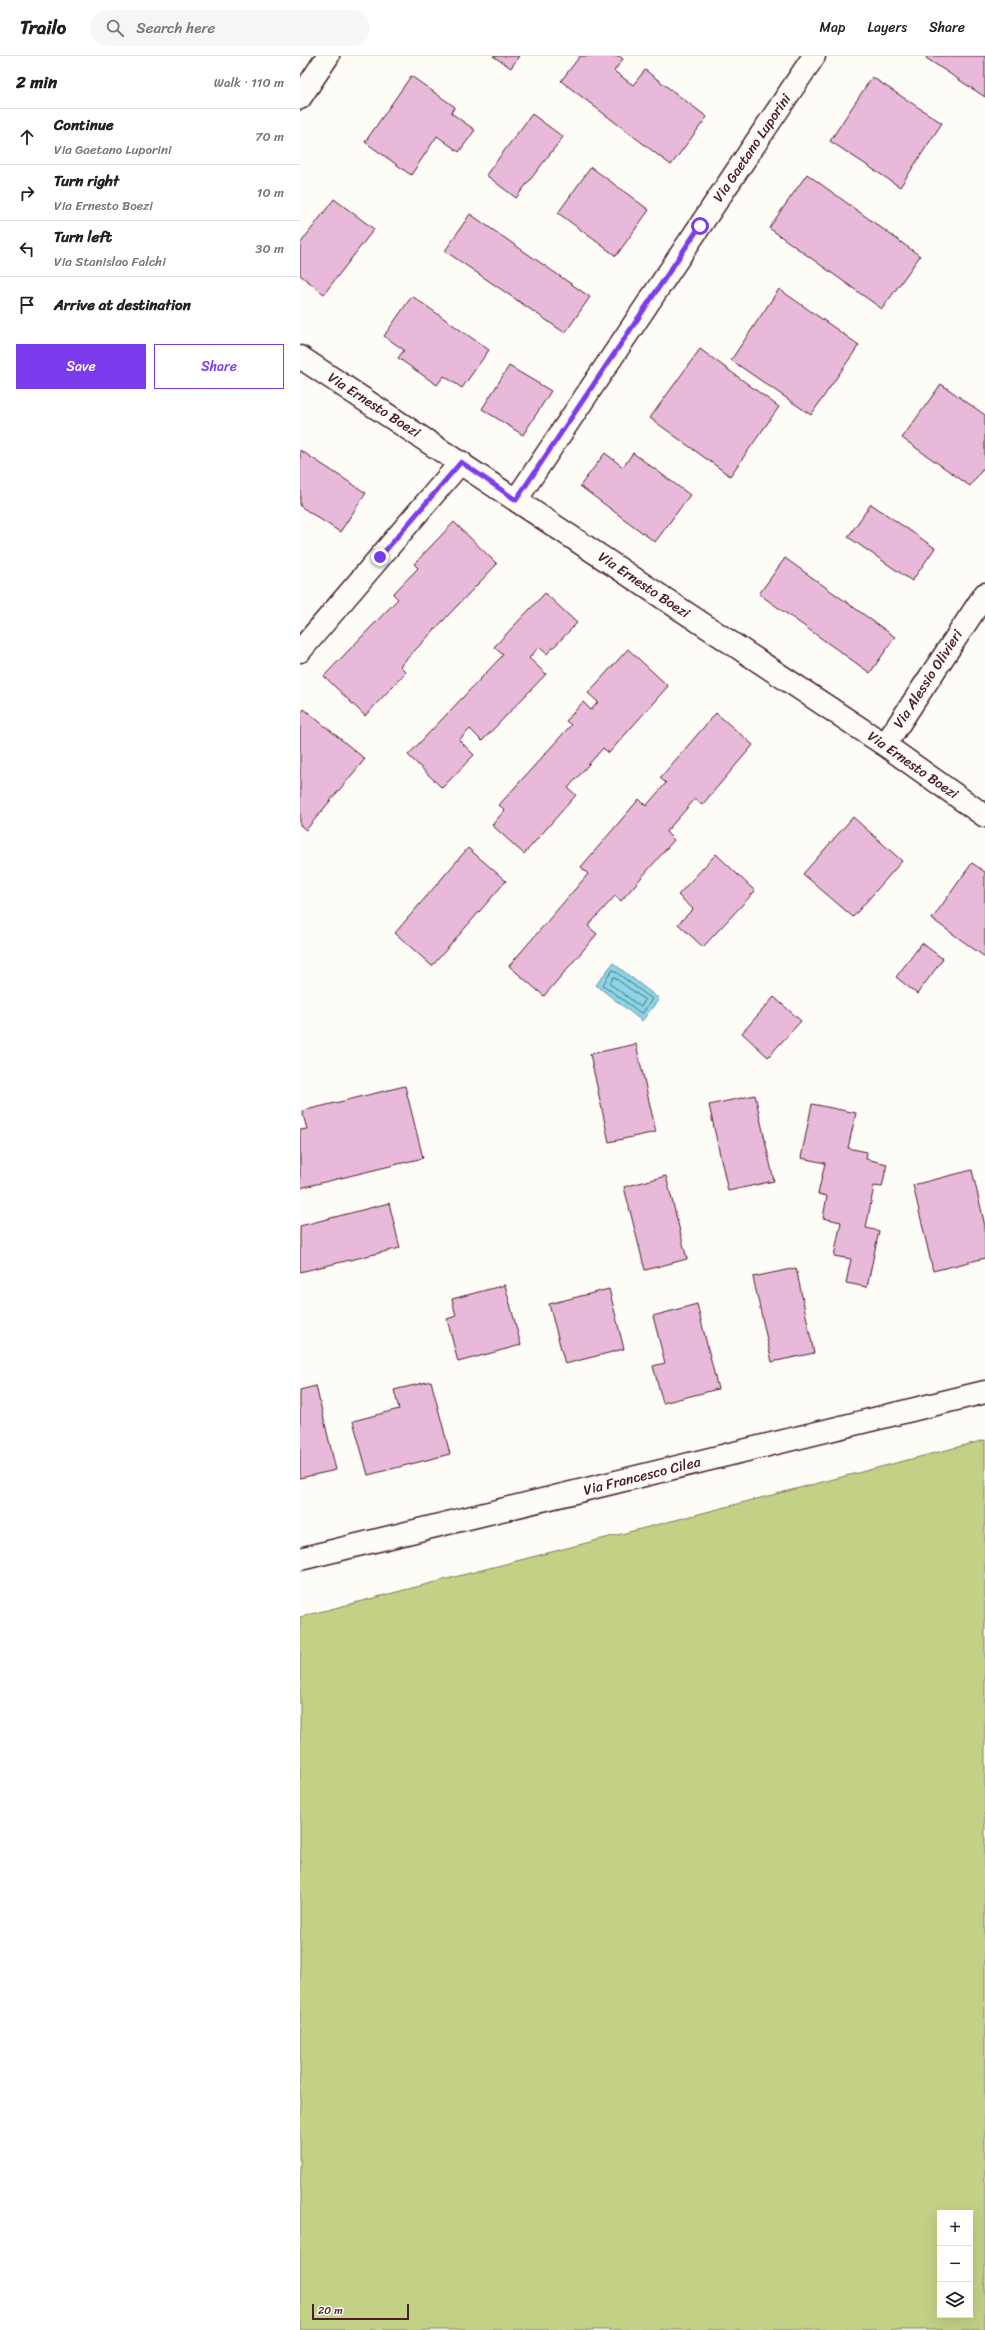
<!DOCTYPE html>
<html lang="en">
<head>
<meta charset="utf-8">
<style>
	body { margin:0; font-family:Sriracha,sans-serif; background:#f6f6f6; color:#202124 }
	.controls { position:absolute; right:12px; bottom:12px; display:grid; overflow:hidden; border-radius:0px; box-shadow:0 4px 16px #0002 }
	.controls button { width:36px; height:36px; display:grid; place-items:center; padding:0; border:0; border-bottom:1px solid #e0e0e0; background:#fff; color:#202124; font:20px sans-serif }
	.scale { position:absolute; left:12px; bottom:10px; width:97px; box-sizing:border-box; padding-left:4px; border:2px solid #4a1f2b; border-top:0; font-size:11px; line-height:14px; white-space:nowrap; color:#4a1f2b; -webkit-text-stroke:3px #fdfcf7; paint-order:stroke }
	.stop { position:absolute; width:12px; height:12px; margin:-9px; border:3px solid #7c3aed; border-radius:50%; background:#fff }
	.stop.end { background:#7c3aed; border-color:#fff; box-shadow:0 1px 4px #0008 }
	.list { margin:0; padding:0; list-style:none }
	h2 { display:flex; justify-content:space-between; align-items:center; height:52px; margin:0; padding:0 16px; font-size:17px }
	h2 small { font-size:13px; font-weight:400; color:#757577 }
	.list li { display:grid; grid-template-columns:26px 1fr auto; gap:12px; align-items:center; box-sizing:border-box; height:56px; padding:0 16px; border-top:1px solid #e0e0e0 }
	.list b { display:block; font-size:15px; white-space:nowrap }
	.list p { margin:0; font-size:13px; white-space:nowrap; color:#757577 }
	.list em { font-size:13px; font-style:normal; color:#757577 }
	.actions { display:flex; gap:8px; padding:12px 16px }
	.actions a { flex:1; padding:9px 0; border:1px solid #7c3aed; border-radius:0px; text-align:center; font-size:14px; color:#7c3aed }
	.actions .main { background:#7c3aed; color:#fff }
	.icon { flex:none; width:22px; height:22px; fill:none; stroke:currentColor; stroke-width:2; stroke-linecap:round; stroke-linejoin:round }
	.map { position:relative; flex:none; width:685px; height:2274px; overflow:hidden }
	header { display:flex; align-items:center; gap:24px; box-sizing:border-box; height:56px; padding:0 20px; background:#fff; border-bottom:1px solid #e0e0e0 }
	header strong { font-size:19px }
	nav { display:flex; gap:22px; margin-inline-start:auto; font-size:14px }
	.search { width:280px; height:36px; background:#f6f6f6; display:flex; align-items:center; gap:10px; box-sizing:border-box; padding:0 14px; border-radius:22px; color:#757577; font-size:15px }
	main { display:flex }
	aside { flex:1; background:#fff }
	.map>svg:first-child { display:block }
	.green { fill:#c2d185; stroke:#867858; fill-rule:evenodd }
	.water { fill:#88d6e6; stroke:#6f8d9b }
	.lines { fill:none; stroke-linecap:round; stroke-linejoin:round }
	.shore { stroke:#636876; stroke-width:1 }
	.building { fill:#e9b9da; stroke:#4a1f2b }
	.street-casing { stroke:#4a1f2b; stroke-width:25 }
	.street { stroke:#fdfcf7; stroke-width:22 }
	.route { stroke:#7c3aed; stroke-width:5 }
	.labels { text-anchor:middle; dominant-baseline:central; stroke-width:3; stroke-linejoin:round; paint-order:stroke }
	.street-label { font-size:14px; fill:#4a1f2b; stroke:#fdfcf7 }
</style>
</head>
<body>
<header>
<strong>Trailo</strong>
<div class="search"><svg class="icon" aria-label="search" viewBox="0 0 24 24"><circle cx="10" cy="10" r="6"/><path d="M15 15l6 6"/></svg>Search here</div>
<nav><a>Map</a><a>Layers</a><a>Share</a></nav>
</header>
<main>
<aside>
<h2>2 min<small>Walk · 110 m</small></h2>
<ul class="list">
<li><svg class="icon" aria-label="ahead" viewBox="0 0 24 24"><path d="M12 20V5M6 11l6-6 6 6"/></svg><div><b>Continue</b><p>Via Gaetano Luporini</p></div><em>70 m</em></li>
<li><svg class="icon" aria-label="right" viewBox="0 0 24 24"><path d="M7 20v-9h11M14 6l5 5-5 5"/></svg><div><b>Turn right</b><p>Via Ernesto Boezi</p></div><em>10 m</em></li>
<li><svg class="icon" aria-label="left" viewBox="0 0 24 24"><path d="M17 20v-9H6M10 6l-5 5 5 5"/></svg><div><b>Turn left</b><p>Via Stanislao Falchi</p></div><em>30 m</em></li>
<li><svg class="icon" aria-label="arrive" viewBox="0 0 24 24"><path d="M6 21V4h12l-3 4 3 4H6"/></svg><div><b>Arrive at destination</b></div></li>
</ul>
<div class="actions"><a class="main">Save</a><a>Share</a></div>
</aside>
<div class="map">
<svg width="685" height="2274" viewBox="0 0 685 2274">
	<rect width="100%" height="100%" fill="#fdfcf7"/>
	<filter id="ink" filterUnits="userSpaceOnUse"><feTurbulence type="fractalNoise" baseFrequency=".025" numOctaves="2"/><feDisplacementMap in="SourceGraphic" scale="8" xChannelSelector="R" yChannelSelector="G"/><feConvolveMatrix kernelMatrix="1 2 1 2 8 2 1 2 1" color-interpolation-filters="sRGB"/></filter>
	<g filter="url(#ink)">
		<path class="green" d="M685 1384V2274H0V1561ZM640 2157H670V2259H640Z"/>
		<path class="water" d="M313 907 359 943 342 965 296 929Z"/>
		<g class="lines">
			<path class="shore" d="M313 914 352 943 342 958 303 929Z
				M314 921 345 944 341 951 310 928Z"/>
		</g>
		<path class="building" d="M193 0H219L211 12Z
			M280 0H319L323 3 314 15 333 29 345 14 407 61 371 109 261 25Z
			M627 0H685V41L626 2Z
			M111 20 155 51 151 57 175 74 159 96 137 80 111 119 65 86Z
			M572 21 642 67 600 131 530 85Z
			M232 58 263 81 216 142 186 119Z
			M291 111 349 154 316 200 258 157Z
			M507 118 620 200 582 253 469 172Z
			M34 143 74 173 24 238 0 219V188Z
			M170 158 290 241 265 277 145 195Z
			M479 233 559 289 511 359 431 304Z
			M112 240 189 294 162 332 144 320 137 329 98 302 104 294 84 280Z
			M400 293 479 351 430 420 350 362Z
			M209 310 251 335 223 379 182 353Z
			M641 328 685 359V410L670 430 602 382Z
			M0 394 66 437 40 476 0 450Z
			M305 397 323 411 333 397 390 439 355 486 280 430Z
			M571 448 635 492 612 525 548 481Z
			M154 466 197 508 100 610 106 616 65 660 24 620 98 543 93 538 118 512 114 508Z
			M485 502 595 581 570 617 459 538Z
			M245 537 277 567 247 598 239 591 229 602 246 618 182 685 170 673 159 684 174 699 142 732 108 699 203 599 194 591Z
			M328 593 368 630 309 697 303 692 268 732 276 739 224 798 192 769 205 754 199 749 271 669 266 665 283 646 291 654 298 646 288 637Z
			M4 653 65 703 6 774 0 769V658Z
			M416 657 453 689 402 749 395 743 366 776 374 784 321 845 315 840 288 870 297 878 244 940 209 910 288 818 281 811 339 743 346 750 366 727 360 722Z
			M553 761 602 805 553 861 503 818Z
			M168 792 206 825 132 910 95 877Z
			M416 798 455 835 403 891 378 868 393 853 378 839Z
			M672 807 685 816V901L632 863Z
			M622 887 643 903 617 938 596 921Z
			M474 941 501 965 468 1001 442 977Z
			M336 988 356 1076 309 1086 290 998Z
			M105 1030 123 1102 0 1132V1074L7 1073 2 1055Z
			M455 1039 474 1125 428 1135 409 1049Z
			M512 1048 556 1057 548 1092 567 1096 566 1103 587 1108 582 1131 574 1130 566 1172 579 1175 567 1231 546 1227 551 1203 534 1200 541 1166 523 1162 527 1140 518 1138 525 1107 501 1102Z
			M672 1114 685 1170V1202L633 1215 613 1129Z
			M366 1120 387 1203 345 1214 324 1131Z
			M89 1147 100 1192 0 1216V1170Z
			M496 1212 514 1297 472 1306 453 1221Z
			M205 1229 221 1289 158 1306 147 1263 156 1260 152 1243Z
			M309 1233 324 1293 265 1308 249 1248Z
			M397 1248 418 1333 363 1347 353 1310 365 1307 353 1260Z
			M131 1325 150 1398 68 1419 53 1365 99 1353 94 1334Z
			M16 1330 36 1414 0 1422V1334Z"/>
		<g class="lines">
			<defs>
				<path id="street" d="M0 42 28 0
					M0 301 585 689 685 760
					M216 444 514 0
					M0 595 161 406
					M585 689 685 538
					M0 1503 685 1336"/>
			</defs>
			<use href="#street" class="street-casing"/>
			<use href="#street" class="street"/>
		</g>
	</g>
	<g class="lines" filter="url(#ink)">
		<path class="route" d="M80 501 161 406 216 444 400 170"/>
	</g>
	<g class="labels">
		<g class="street-label">
			<text transform="translate(452 92) rotate(-56)">Via Gaetano Luporini</text>
			<text transform="translate(74 349) rotate(33)">Via Ernesto Boezi</text>
			<text transform="translate(344 529) rotate(34)">Via Ernesto Boezi</text>
			<text transform="translate(628 623) rotate(-57)">Via Alessio Olivieri</text>
			<text transform="translate(613 709) rotate(35)">Via Ernesto Boezi</text>
			<text transform="translate(342 1420) rotate(-14)">Via Francesco Cilea</text>
		</g>
	</g>
</svg>
<div class="controls">
<button>+</button>
<button>−</button>
<button><svg class="icon" aria-label="layers" viewBox="0 0 24 24"><path d="M12 4l9 5-9 5-9-5zM3 14l9 5 9-5"/></svg></button>
</div>
<div class="scale">20 m</div>
<div class="stop" style="left:400px;top:170px"></div>
<div class="stop end" style="left:80px;top:501px"></div>
</div>
</main>
</body>
</html>
